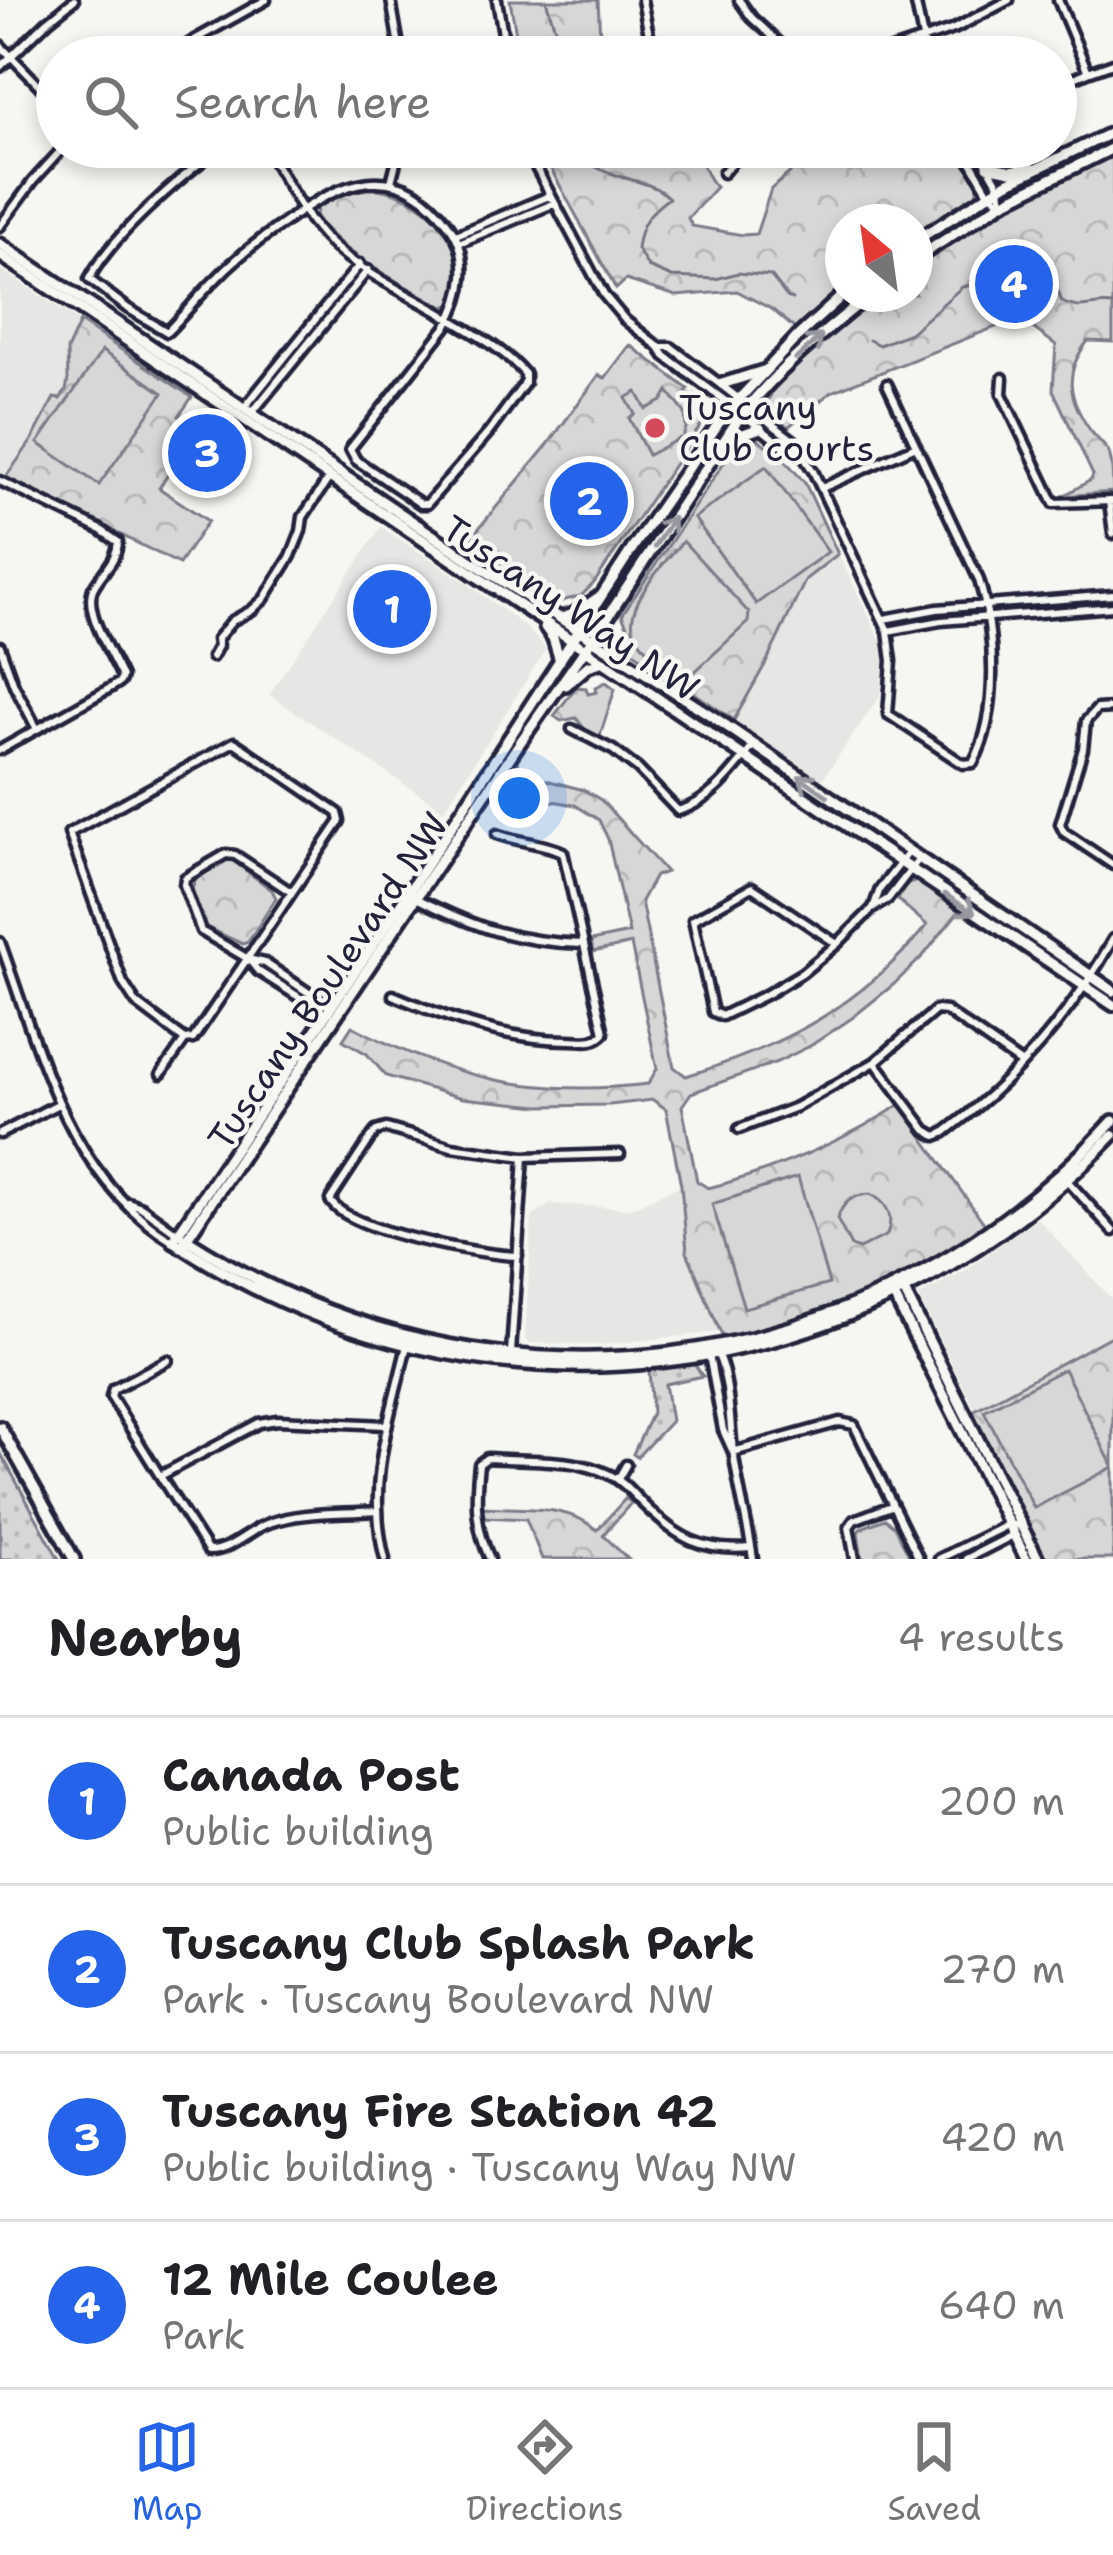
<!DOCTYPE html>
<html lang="en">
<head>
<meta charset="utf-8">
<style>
	body { margin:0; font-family:"Shantell Sans",sans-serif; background:#f2f2f2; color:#202124 }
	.compass { position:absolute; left:825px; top:204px; width:108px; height:108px; border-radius:50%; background:#fff; box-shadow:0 6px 18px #0003; rotate:331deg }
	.you { position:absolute; left:519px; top:798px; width:42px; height:42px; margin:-30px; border:9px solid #fff; border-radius:50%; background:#1a73e8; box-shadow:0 0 0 18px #1a73e833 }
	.badge { display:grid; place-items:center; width:78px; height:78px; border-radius:50%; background:#2563eb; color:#fff; font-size:39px; font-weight:700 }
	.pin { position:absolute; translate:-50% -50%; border:6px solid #fff; box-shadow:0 3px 12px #0006 }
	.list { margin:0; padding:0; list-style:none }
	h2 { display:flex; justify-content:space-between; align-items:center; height:156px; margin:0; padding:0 48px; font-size:51px }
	h2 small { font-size:39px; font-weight:400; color:#757577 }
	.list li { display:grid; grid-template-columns:78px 1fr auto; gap:36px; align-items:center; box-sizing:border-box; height:168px; padding:0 48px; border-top:3px solid #e0e0e0 }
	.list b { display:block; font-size:45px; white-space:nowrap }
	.list p { margin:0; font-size:39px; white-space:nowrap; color:#757577 }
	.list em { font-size:39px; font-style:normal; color:#757577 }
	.icon { flex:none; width:66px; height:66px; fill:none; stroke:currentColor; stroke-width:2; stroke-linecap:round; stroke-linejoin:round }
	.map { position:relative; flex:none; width:1113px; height:1559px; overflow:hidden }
	.search { position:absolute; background:#fff; box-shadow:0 6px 18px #0003; left:36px; right:36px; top:36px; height:132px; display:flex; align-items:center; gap:30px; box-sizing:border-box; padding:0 42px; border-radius:66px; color:#757577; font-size:45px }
	.sheet { height:828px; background:#fff }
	nav { display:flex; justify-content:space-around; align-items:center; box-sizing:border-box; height:168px; border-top:3px solid #e0e0e0; background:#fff; font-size:33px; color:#757577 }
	nav a { display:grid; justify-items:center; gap:6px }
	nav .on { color:#2563eb }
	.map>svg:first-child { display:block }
	.built { fill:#e6e6e4 }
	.grass { fill:url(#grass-dots); stroke:#7c7c89; stroke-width:3 }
	.park { fill:url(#park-crowns); stroke:#7c7c89; stroke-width:3 }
	.garden { fill:#d7d7d7; stroke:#7c7c89; stroke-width:3 }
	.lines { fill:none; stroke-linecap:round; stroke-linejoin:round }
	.stream { stroke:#757583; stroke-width:3 }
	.street-casing { stroke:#22223b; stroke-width:15 }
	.secondary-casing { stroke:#22223b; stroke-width:18 }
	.street { stroke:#f6f6f2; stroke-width:6 }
	.secondary { stroke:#f6f6f2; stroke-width:9 }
	.oneway { stroke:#9797a0 }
	.poi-dot { fill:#d1495b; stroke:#f6f6f2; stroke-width:4.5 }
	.labels { text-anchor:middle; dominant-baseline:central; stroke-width:9; stroke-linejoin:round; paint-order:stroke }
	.poi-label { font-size:36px; fill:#22223b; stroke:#f6f6f2; text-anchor:start }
	.street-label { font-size:36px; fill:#22223b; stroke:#f6f6f2 }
</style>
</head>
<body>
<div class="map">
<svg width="1113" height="1559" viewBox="0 0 1113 1559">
	<defs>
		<pattern id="grass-dots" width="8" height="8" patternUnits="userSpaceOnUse" patternTransform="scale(3)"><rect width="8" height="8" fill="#d7d7d7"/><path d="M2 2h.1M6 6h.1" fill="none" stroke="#b8b8b9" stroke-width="1.8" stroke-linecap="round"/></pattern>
		<pattern id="park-crowns" width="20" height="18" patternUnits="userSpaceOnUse" patternTransform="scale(3)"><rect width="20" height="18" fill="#d7d7d7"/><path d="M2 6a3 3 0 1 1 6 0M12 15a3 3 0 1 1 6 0" fill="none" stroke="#b8b8b9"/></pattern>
	</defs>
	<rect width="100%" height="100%" fill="#f6f6f2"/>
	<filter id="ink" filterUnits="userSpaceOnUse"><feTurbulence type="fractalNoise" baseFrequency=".00833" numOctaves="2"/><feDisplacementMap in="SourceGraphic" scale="24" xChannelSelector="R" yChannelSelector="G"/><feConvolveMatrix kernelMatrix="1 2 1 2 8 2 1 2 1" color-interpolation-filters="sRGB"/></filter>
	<g filter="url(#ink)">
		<path class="built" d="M0 269 80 322 67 350 66 390 60 399H54L32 440 6 477 0 474Z
			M381 527 467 583 527 628 546 649 444 810 269 695Z
			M838 554 882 643 884 665 880 696 821 781 734 720 767 661 806 579Z
			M681 1185 687 1252 721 1332 597 1345 530 1343 525 1340 532 1217 550 1204 630 1208Z
			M1037 1218 1113 1300V1335L976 1411 918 1296 967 1269Z"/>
		<path class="grass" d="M694 1364 703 1376 665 1384 671 1421 637 1457 633 1454 652 1413 649 1370Z
			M0 1452 59 1559H0Z"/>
		<path class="park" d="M510 0H598L601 57H520Z
			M539 147H689C703 158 704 176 716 187L688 218 692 226 743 235 756 234 771 189 819 147H910L916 158 935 147H959L979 185 974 198 915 235V222H843V290L836 297 860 309 880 294H915V268L1012 205 1113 155V342L1088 341C1063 373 1068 398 1090 430 1096 438 1105 445 1109 453 1113 465 1113 480 1113 492L1063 496 1091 480 1093 475 1053 390 1056 345 1029 325 1003 324 831 392 788 427 772 415 767 402 774 389 816 347 773 310 737 291 676 296 626 280 616 289Z
			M378 189C432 197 476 250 451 304L445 307 437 304C398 281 342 255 316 217L317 208C334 194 356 189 378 189Z
			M80 322 192 397 179 416 194 427 185 440 189 443 159 488 208 521 179 564 6 477 32 440 54 398 60 399 66 391 68 379 67 350Z
			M630 345 688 389 686 392 692 397 695 394 703 400 700 406 705 419 594 583 581 596 558 602 466 544 549 443 599 375 605 378Z
			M755 437 784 459 805 483 838 554 806 579 767 661 734 720 635 653 628 647 629 630 622 615 729 455 746 439Z
			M606 682 615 689 599 739 587 732 576 718 561 721 554 716 576 687 586 688 588 694 597 692 596 687Z
			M517 762 523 774 584 790 601 800 666 872 655 876 641 901 674 1067 686 1076C784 1046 861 1006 927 925L897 899 908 884 917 881 959 911 923 956 893 985 852 1018 810 1046 777 1062 691 1093 682 1106 697 1181 708 1188C777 1170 839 1143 900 1105L986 1226C912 1271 809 1329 722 1336L687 1252 681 1185 666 1109 653 1100 610 1105 539 1106 462 1098 386 1076 367 1054 343 1040 352 1026C453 1079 534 1097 648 1084L657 1069 631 944 593 952 591 941 629 933 608 839 599 820 575 805 541 799 502 782Z
			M225 860H232L272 890 276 898 248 942 243 944 206 927 192 889 195 880Z
			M1113 1335V1559H1046L971 1412Z
			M626 1498 631 1503 603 1535 628 1559H542L526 1519 481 1517V1507C519 1510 567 1503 597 1530Z
			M885 1519 894 1526 911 1559H862L858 1532 861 1528Z"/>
		<path class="garden" d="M102 351 163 393 99 485 38 443Z
			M668 391 685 413 686 428 682 440 680 438 648 455 629 418 635 414 626 398 637 392 646 409 662 401Z
			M766 466 828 552 756 604 694 518Z
			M683 541 749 613 748 622 688 678C672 667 644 652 635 634 621 608 667 559 683 541Z
			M798 1177 829 1284 744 1308 712 1204Z
			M870 1194C888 1202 894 1217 887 1235L859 1249 851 1246 837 1219C843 1202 852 1195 870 1194Z
			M1064 1369 1113 1467 1034 1508 984 1411Z"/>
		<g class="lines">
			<path class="stream" d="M546 0 564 57
				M565 147C580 160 598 169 616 175 636 182 654 183 669 198 648 213 640 224 637 249L648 267 672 277 716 279 738 273 771 276 787 297 792 299
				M869 340 879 345 910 333 962 287 977 284 990 287 1015 280 1025 267 1041 264 1050 270 1062 302C1086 313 1090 302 1113 305"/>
			<defs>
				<path id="street" d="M391 0 401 57
					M497 0 507 57
					M642 0 649 35 660 57
					M739 0 752 18 795 57
					M915 0 927 57
					M1058 0 1088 72 1113 63
					M196 39 208 57
					M0 45 57 104
					M170 57 196 39 266 0
					M870 57 954 29 1009 0
					M0 67 48 21 74 0
					M1056 86 1088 72
					M220 147C180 178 112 235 89 279L127 308 167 332C184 315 199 295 217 278 236 258 258 241 281 225 338 182 397 155 448 224 472 256 465 295 446 327L350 449 356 460 421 504H427L489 432 525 383V374C503 348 471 332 442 314 406 293 359 271 329 242 303 217 285 178 265 147
					M525 147 604 295 625 320 659 347 665 356 732 406
					M962 147 989 193 1001 202
					M977 147 1000 187 1002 203
					M723 173 745 147
					M391 182 400 147
					M0 226 33 181 64 147
					M456 235 549 196
					M459 243 553 204
					M659 347H671L793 440 813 471 888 631 892 661 888 714 963 764 973 763C1000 714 995 632 979 580L887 384
					M1003 378 1002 394 1054 503 1113 501
					M244 408 360 264
					M251 414 368 270
					M742 414 786 448 799 453
					M0 481 101 530 118 542C117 560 104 570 95 585 80 607 112 654 122 677L120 682 112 687 0 750
					M822 488 916 446
					M1109 501 1113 534
					M884 619 937 609 1113 595
					M888 631 941 621 1113 607
					M0 646 14 685 37 729
					M212 657 218 646 217 639 232 621 252 610 264 599 291 556 301 531 303 517 329 478
					M1113 708 1097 709 1086 721 1083 749 1060 824 1064 832 1113 865
					M572 729 613 750 638 769 678 811C711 802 733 771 754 745
					M234 742 338 813 340 821 193 1039 185 1040 136 1003 123 983 69 833Z
					M291 892 235 855 226 854 185 878 184 885 201 931 248 959 265 963 331 1008
					M416 898C477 928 515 942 583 944
					M873 908 880 889 909 852
					M0 942C40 1051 67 1177 173 1241
					M837 944 752 887 693 920 713 1012 722 1016 767 994 802 973 837 944 873 908 888 899 919 859
					M250 961 258 971 327 1015
					M393 995C449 1019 507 1040 569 1040 583 1040 594 1044 604 1033L563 852C544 843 518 842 497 834
					M1022 1064 946 1011 936 1010 875 1062 926 1130 936 1136 944 1133C1014 1081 1071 1015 1113 939
					M161 1074 185 1040
					M739 1129 796 1107 875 1062
					M0 1134 58 1104
					M524 1157 620 1154
					M1063 1176 1113 1231
					M128 1202 141 1207 177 1233
					M511 1353 524 1157 452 1147 386 1128 376 1131 372 1136 330 1200C346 1231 483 1255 518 1256
					M733 1452 723 1430 709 1355 713 1347C731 1370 729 1428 734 1457 739 1491 748 1525 753 1559
					M733 1452 840 1422 854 1425 919 1559
					M160 1476 111 1397 113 1389 168 1360
					M618 1479 626 1465
					M376 1511C341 1514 302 1511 269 1523 249 1530 230 1552 208 1551L160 1476 259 1423 277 1420 386 1425
					M385 1559C365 1481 391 1416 408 1341
					M490 1559C475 1527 475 1499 479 1464L487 1458C526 1461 572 1457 608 1474 622 1480 632 1493 643 1504 678 1539 702 1552 751 1548
					M855 1559 849 1527 854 1520 891 1506
					M939 1559 1009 1524 1020 1526
					M966 1559 1015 1534"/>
				<path id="secondary" d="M988 166 1011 171 1030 167
					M915 241 1007 183 1113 132
					M0 244 471 561 715 718 1113 991
					M0 255C372 503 741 757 1113 1005
					M915 259 1002 203 1113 148
					M844 294 799 335 725 414 634 546 408 893 173 1241C475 1442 863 1397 1113 1135
					M722 384 763 371
					M727 440 760 428
					M561 618 574 614 599 597
					M605 621 608 631 620 654
					M545 627 553 638 560 661
					M566 685 588 666 601 662
					M185 1238C486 1433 870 1388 1113 1121
					M181 1247 519 744 605 621 737 421C773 372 824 332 871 294
					M902 1287 1038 1559
					M892 1292 1026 1559
					M0 1427 74 1559"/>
			</defs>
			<use href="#street" class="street-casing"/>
			<use href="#secondary" class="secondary-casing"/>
			<use href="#street" class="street"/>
			<use href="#secondary" class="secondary"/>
		</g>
		<defs><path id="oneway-shaft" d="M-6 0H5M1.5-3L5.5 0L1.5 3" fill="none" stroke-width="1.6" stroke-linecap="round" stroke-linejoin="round" transform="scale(3)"/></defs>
		<g class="oneway">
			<use href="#oneway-shaft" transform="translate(809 347) rotate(-43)"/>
			<use href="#oneway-shaft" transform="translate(664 532) rotate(-57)"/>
			<use href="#oneway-shaft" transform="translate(813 786) rotate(-145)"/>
			<use href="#oneway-shaft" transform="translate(960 904) rotate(33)"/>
		</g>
	</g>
	<circle class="poi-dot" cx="655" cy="428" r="12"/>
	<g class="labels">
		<g class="poi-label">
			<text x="679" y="407">Tuscany<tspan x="679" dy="41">Club courts</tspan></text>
		</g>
		<g class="street-label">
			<text transform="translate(571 608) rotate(34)">Tuscany Way NW</text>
			<text transform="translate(328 981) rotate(-56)">Tuscany Boulevard NW</text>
		</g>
	</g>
</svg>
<svg class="compass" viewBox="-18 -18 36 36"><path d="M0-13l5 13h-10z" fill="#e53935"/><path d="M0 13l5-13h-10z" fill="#757577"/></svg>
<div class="you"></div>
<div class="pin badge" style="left:392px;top:609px">1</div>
<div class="pin badge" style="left:589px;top:501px">2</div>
<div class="pin badge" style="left:207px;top:453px">3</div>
<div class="pin badge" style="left:1014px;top:284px">4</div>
<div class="search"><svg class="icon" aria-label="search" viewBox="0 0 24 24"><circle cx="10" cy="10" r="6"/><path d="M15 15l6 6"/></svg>Search here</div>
</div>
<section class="sheet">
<h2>Nearby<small>4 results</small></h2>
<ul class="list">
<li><span class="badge">1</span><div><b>Canada Post</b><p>Public building</p></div><em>200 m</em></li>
<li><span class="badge">2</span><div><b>Tuscany Club Splash Park</b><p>Park · Tuscany Boulevard NW</p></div><em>270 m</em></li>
<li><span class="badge">3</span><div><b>Tuscany Fire Station 42</b><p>Public building · Tuscany Way NW</p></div><em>420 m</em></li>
<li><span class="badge">4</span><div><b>12 Mile Coulee</b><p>Park</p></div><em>640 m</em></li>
</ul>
</section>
<nav>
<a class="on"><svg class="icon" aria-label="map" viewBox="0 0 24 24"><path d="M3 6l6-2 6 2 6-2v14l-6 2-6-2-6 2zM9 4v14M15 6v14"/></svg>Map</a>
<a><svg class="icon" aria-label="directions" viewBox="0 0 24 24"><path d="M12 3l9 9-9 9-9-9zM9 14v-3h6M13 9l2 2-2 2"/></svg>Directions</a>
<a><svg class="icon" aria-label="saved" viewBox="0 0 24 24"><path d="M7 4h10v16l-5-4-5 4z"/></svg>Saved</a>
</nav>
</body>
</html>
